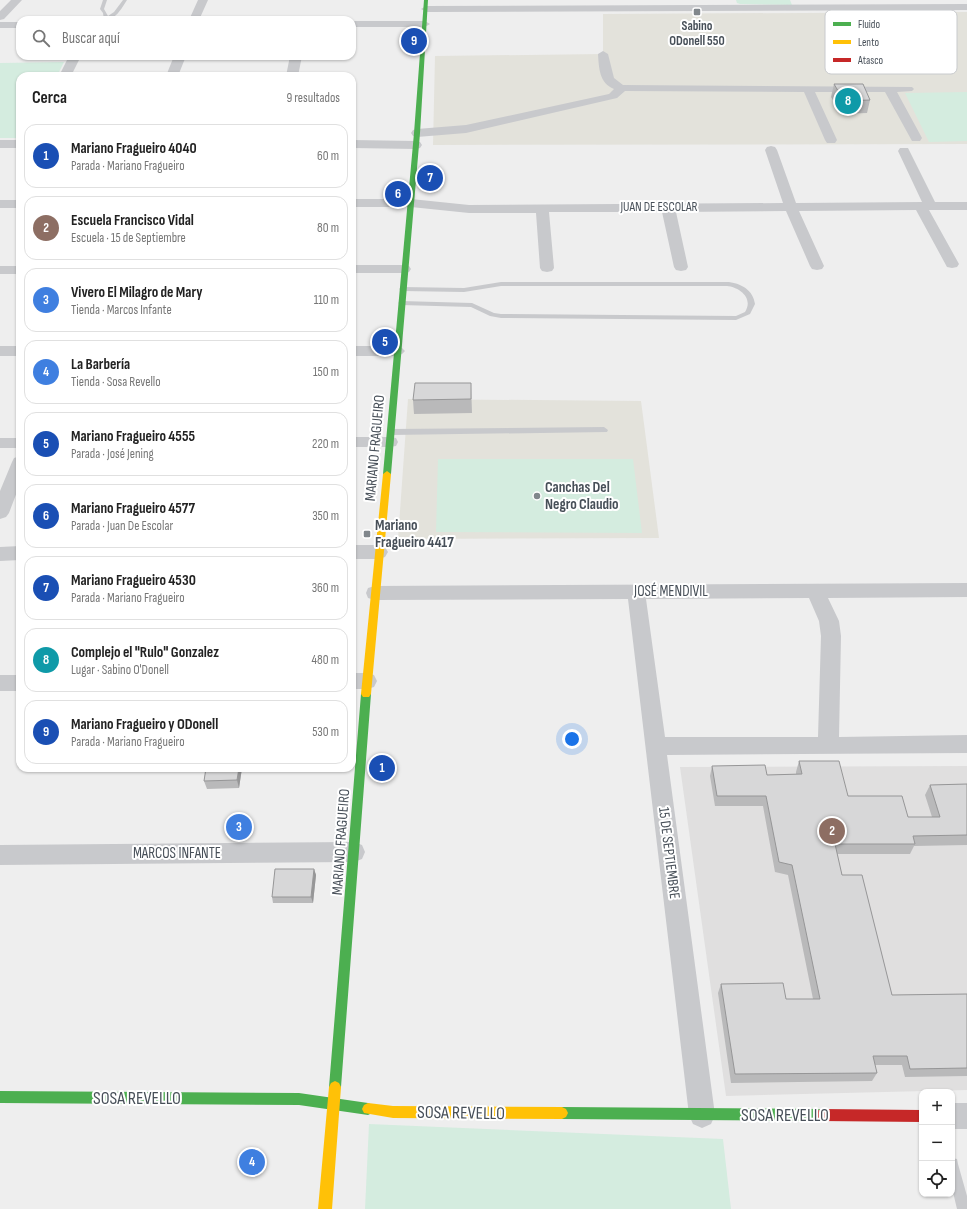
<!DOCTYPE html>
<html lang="es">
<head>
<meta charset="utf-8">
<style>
	body { margin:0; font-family:"Sofia Sans Condensed",sans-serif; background:#f6f6f6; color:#222 }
	.controls { position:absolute; right:12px; bottom:12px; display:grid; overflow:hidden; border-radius:8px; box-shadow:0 1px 3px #0004 }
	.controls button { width:36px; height:36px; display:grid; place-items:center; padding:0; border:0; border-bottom:1px solid #e0e0e0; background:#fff; color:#222; font:20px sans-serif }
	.you { position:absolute; left:572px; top:739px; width:14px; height:14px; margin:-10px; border:3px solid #fff; border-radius:50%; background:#1a73e8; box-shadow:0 0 0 6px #1a73e833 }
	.badge { display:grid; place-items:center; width:26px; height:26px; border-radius:50%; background:#ea580c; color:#fff; font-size:13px; font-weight:700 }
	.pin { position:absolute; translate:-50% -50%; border:2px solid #fff; box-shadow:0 1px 4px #0006 }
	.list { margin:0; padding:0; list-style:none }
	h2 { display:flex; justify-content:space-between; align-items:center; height:52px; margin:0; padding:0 16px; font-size:17px }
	h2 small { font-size:13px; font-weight:400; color:#767676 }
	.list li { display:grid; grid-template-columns:26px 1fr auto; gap:12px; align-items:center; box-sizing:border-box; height:64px; margin:0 8px 8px; padding:0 8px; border:1px solid #e0e0e0; border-radius:12px }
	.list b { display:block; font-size:15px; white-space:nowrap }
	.list p { margin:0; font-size:13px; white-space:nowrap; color:#767676 }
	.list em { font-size:13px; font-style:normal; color:#767676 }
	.icon { flex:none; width:22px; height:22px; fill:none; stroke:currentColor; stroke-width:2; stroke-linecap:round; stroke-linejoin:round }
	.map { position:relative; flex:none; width:967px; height:1209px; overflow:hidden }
	.search { position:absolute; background:#fff; box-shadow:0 1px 3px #0004; left:16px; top:16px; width:340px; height:44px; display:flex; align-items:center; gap:10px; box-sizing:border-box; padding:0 14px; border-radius:12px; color:#767676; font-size:15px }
	.panel { position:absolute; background:#fff; box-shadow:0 1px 3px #0004; left:16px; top:72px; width:340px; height:700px; border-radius:12px }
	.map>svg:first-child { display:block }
	.commercial { fill:#e3e2db }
	.education { fill:#e0dfdf }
	.green { fill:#d4ecdf }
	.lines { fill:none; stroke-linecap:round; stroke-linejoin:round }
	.lane { fill:#c8c9cc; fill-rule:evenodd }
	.street { fill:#c8c9cc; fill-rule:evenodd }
	.fast { fill:#4caf50; fill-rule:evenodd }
	.slow { fill:#ffc107; fill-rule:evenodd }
	.jam { fill:#c62828; fill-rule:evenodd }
	.wall { fill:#b9b9ba }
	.shaded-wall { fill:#969697 }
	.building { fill:#d7d7d8; stroke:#969697 }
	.poi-dot { fill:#81878c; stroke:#fff; stroke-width:1.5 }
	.labels { text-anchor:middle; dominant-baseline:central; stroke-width:4; stroke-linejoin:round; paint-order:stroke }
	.far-poi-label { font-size:13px; font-weight:bold; fill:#474f58; stroke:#fff }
	.far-street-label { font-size:13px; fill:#474f58; stroke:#fff }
	.street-label { font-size:15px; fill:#474f58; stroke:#fff }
	.poi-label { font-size:15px; font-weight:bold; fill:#474f58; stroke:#fff; text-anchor:start }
	.near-street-label { font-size:18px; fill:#474f58; stroke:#fff }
	.key { fill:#fff; stroke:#c8cacd; stroke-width:1 }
	.key-label { font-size:11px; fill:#474f58 }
</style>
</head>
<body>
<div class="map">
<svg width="967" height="1209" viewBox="0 0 967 1209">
	<rect width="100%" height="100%" fill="#eee"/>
	<path class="commercial" d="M967 12V144L433 145 435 56 603 54V14Z
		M408 399 641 401 659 538 398 539Z"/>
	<path class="education" d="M967 766V1090L726 1096 680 767Z"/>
	<path class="green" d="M736 0H790L792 5 740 4 737 3Z
		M64 62 57 76H20V138H0V63Z
		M967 92V141L929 142 905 93Z
		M438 459H633L642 533 436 532Z
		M369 1124 723 1139 731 1209H365Z"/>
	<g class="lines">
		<path class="lane" d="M103 0H107L104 9 108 16 114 12 123 0H127C121 9 116 20 104 20L103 13 100 9Z
			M501 282H729C742 284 753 290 755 304L750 314 736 320 501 318 490 316 471 307 401 305 398 303 401 301 472 303 494 313 501 314 736 316 745 312C754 298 739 287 727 286H501L464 292 402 291 399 289 402 287 464 288Z
			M604 427 608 430 607 432 391 435 387 432 391 429Z
			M952 1158 957 1159 958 1164 967 1196V1209H957L952 1188Z"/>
		<path class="street" d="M11 0H22L4 19 0 20V11Z
			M198 0H208L199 20H189Z
			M967 4V10L426 12 421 9 426 6Z
			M352 21H425L430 24 425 27H352Z
			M0 22H20V28H0Z
			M603 51 608 54 614 78 623 85 912 87 914 89 912 91 897 92 922 138 920 141H912L885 92H815L837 140 835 143H827L825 140 804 92 625 91 617 98 466 133 417 137 413 136 411 133 413 130 417 129 466 125 609 94 614 89C599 83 599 68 598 54Z
			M69 56H81L71 76H59Z
			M174 56H186L178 76H166Z
			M290 56H302L298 76H286Z
			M0 140H20V148H0Z
			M352 140 416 141 420 142 422 145 420 148 416 149 352 148Z
			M771 146 775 147 777 150 796 203 922 202 898 151 900 148H908L935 202H967V210H929L959 264 957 267 952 268 947 267 916 210 799 211 824 266 822 269 817 270 812 269 810 266 786 211 676 212 688 267 686 270 681 271 676 270 674 267 662 212H549L554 268 552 271 547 272 542 271 540 268 536 213H469L411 207H352V199H411L469 205 783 203 765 150 767 147Z
			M0 200H20V208H0Z
			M352 265H404L409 266 411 269 409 272 404 273H352Z
			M0 266H20V274H0Z
			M0 346H20V356H0Z
			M352 346H397L402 348 405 351 402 354 397 356H352Z
			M352 437H390L396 438 398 442 396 446 390 447H352Z
			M0 438H20V448H0Z
			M20 456V484L9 513 6 517 0 519V491L12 462 14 458Z
			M352 545H379L385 547 388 552 385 557 379 559H352Z
			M20 546V560L0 561V547Z
			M967 583V597L828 598 839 621 841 636 839 737 967 735V753L667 755 715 1115 711 1124 702 1128 693 1124 689 1115 628 599 375 600 368 598 366 593 368 588 375 586ZM809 598 819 621 821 636 818 737H665L646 599Z
			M352 673H367L374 675 377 681 374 687 367 689H352Z
			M0 675H20V691H0Z
			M354 842 362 845 365 852 362 859 354 862 0 865V845Z
			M952 1103H967V1129H952Z"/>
		<path class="fast" d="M424 0H428L420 133 391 474 387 477 383 474 414 133Z
			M366 690 369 691 371 694 341 1087 339 1091 335 1093 331 1091 329 1087 361 694 363 691Z
			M0 1091 299 1093 368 1103 372 1105 374 1109 372 1113 368 1115 299 1105 0 1103Z
			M562 1107 821 1109 825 1111 827 1115 825 1119 821 1121 562 1119 558 1117 556 1113 558 1109Z"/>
		<path class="slow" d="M387 471 391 474 371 694 369 697H363L361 694 383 474Z
			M335 1081 339 1083 341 1087 332 1209H318L329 1087 331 1083Z
			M368 1103 393 1106 562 1107 566 1109 568 1113 566 1117 562 1119 393 1118 364 1113 362 1109 364 1105Z"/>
		<path class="jam" d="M821 1109 922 1110V1122L821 1121 817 1119 815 1115 817 1111Z"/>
	</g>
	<path class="wall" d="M834 84 870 100 867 113 842 114 831 97Z
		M471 383 472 413 414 414 413 400Z
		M799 761 848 796 908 817H932L925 795 930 785 967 784V845L914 846 910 854H837L842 875 892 995 967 994V1076L905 1077 902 1065H875L877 1073 872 1081 731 1083 718 993 721 984 786 999H813L788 875 775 872 763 806H715L710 776 712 766 767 775 796 774V772Z
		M206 768H242L239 788 207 789 204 781Z
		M314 869 316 875 313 903H273L272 897Z"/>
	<path class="shaded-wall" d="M239 768H242L239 788 237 780Z
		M314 869 316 875 313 903 311 897Z"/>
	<path class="building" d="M834 84H863L870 100 844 101Z
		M415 383H471V399L413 400Z
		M799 761H839L848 796H902L908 817H940L930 785 967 784V835L913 836 915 844H835L842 875H862L892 995 967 994V1068L910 1069 907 1056H873L877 1073 735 1074 721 984 783 983 786 999H820L792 865 779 862 766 796H717L712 766 765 765 767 775 802 774Z
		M206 768H239L237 780 204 781Z
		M275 869H314L311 897H272Z"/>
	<g class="poi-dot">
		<rect x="693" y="8" width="8" height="8" rx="2"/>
		<circle cx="537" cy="496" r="4"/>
		<rect x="363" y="530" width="8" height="8" rx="2"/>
	</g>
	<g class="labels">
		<g class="far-poi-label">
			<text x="697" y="26">Sabino<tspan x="697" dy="15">ODonell 550</tspan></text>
		</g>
		<g class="far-street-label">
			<text x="659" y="207">JUAN DE ESCOLAR</text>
		</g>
		<g class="street-label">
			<text transform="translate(375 448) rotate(-85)">MARIANO FRAGUEIRO</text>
			<text x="671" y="591">JOSÉ MENDIVIL</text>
			<text transform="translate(341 842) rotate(-86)">MARIANO FRAGUEIRO</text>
			<text x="177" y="853">MARCOS INFANTE</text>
			<text transform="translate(669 853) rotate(83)">15 DE SEPTIEMBRE</text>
		</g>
		<g class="poi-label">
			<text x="545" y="487">Canchas Del<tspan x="545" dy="17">Negro Claudio</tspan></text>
			<text x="375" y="525">Mariano<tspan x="375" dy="17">Fragueiro 4417</tspan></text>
		</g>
		<g class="near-street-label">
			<text x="137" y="1098">SOSA REVELLO</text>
			<text transform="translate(461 1113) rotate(1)">SOSA REVELLO</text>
			<text x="785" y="1115">SOSA REVELLO</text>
		</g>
	</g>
	<rect x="825" y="10" width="132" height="64" rx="6" class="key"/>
	<rect x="833" y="22" width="18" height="4" fill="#4caf50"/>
	<rect x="833" y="40" width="18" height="4" fill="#ffc107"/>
	<rect x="833" y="58" width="18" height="4" fill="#c62828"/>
	<g class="key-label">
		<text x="858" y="28">Fluido</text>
		<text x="858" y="46">Lento</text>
		<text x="858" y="64">Atasco</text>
	</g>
</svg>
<div class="controls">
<button>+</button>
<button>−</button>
<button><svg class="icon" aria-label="locate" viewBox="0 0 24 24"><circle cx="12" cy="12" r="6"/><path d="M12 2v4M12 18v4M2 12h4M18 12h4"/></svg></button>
</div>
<div class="you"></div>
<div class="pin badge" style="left:382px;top:768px;background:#1a4fb4">1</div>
<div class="pin badge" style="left:832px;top:831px;background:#8d6e63">2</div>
<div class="pin badge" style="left:239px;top:827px;background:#3f7fe0">3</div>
<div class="pin badge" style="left:252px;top:1162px;background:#3f7fe0">4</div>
<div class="pin badge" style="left:385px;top:342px;background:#1a4fb4">5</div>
<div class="pin badge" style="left:398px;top:194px;background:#1a4fb4">6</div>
<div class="pin badge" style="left:430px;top:178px;background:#1a4fb4">7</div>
<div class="pin badge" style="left:848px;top:101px;background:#0f9aa8">8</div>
<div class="pin badge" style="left:414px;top:41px;background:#1a4fb4">9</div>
<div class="search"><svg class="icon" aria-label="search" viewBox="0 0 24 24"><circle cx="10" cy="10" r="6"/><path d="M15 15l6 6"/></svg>Buscar aquí</div>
<section class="panel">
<h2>Cerca<small>9 resultados</small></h2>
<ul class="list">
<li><span class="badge" style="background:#1a4fb4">1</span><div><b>Mariano Fragueiro 4040</b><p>Parada · Mariano Fragueiro</p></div><em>60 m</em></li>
<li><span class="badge" style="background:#8d6e63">2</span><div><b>Escuela Francisco Vidal</b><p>Escuela · 15 de Septiembre</p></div><em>80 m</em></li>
<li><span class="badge" style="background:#3f7fe0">3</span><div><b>Vivero El Milagro de Mary</b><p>Tienda · Marcos Infante</p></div><em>110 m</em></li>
<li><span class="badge" style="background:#3f7fe0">4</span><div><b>La Barbería</b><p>Tienda · Sosa Revello</p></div><em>150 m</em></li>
<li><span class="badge" style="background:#1a4fb4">5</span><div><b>Mariano Fragueiro 4555</b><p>Parada · José Jening</p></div><em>220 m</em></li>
<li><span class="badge" style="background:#1a4fb4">6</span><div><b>Mariano Fragueiro 4577</b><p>Parada · Juan De Escolar</p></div><em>350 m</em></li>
<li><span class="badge" style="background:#1a4fb4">7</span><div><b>Mariano Fragueiro 4530</b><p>Parada · Mariano Fragueiro</p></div><em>360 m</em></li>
<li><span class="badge" style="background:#0f9aa8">8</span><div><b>Complejo el &quot;Rulo&quot; Gonzalez</b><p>Lugar · Sabino O'Donell</p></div><em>480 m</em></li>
<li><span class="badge" style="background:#1a4fb4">9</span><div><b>Mariano Fragueiro y ODonell</b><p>Parada · Mariano Fragueiro</p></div><em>530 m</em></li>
</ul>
</section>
</div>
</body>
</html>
